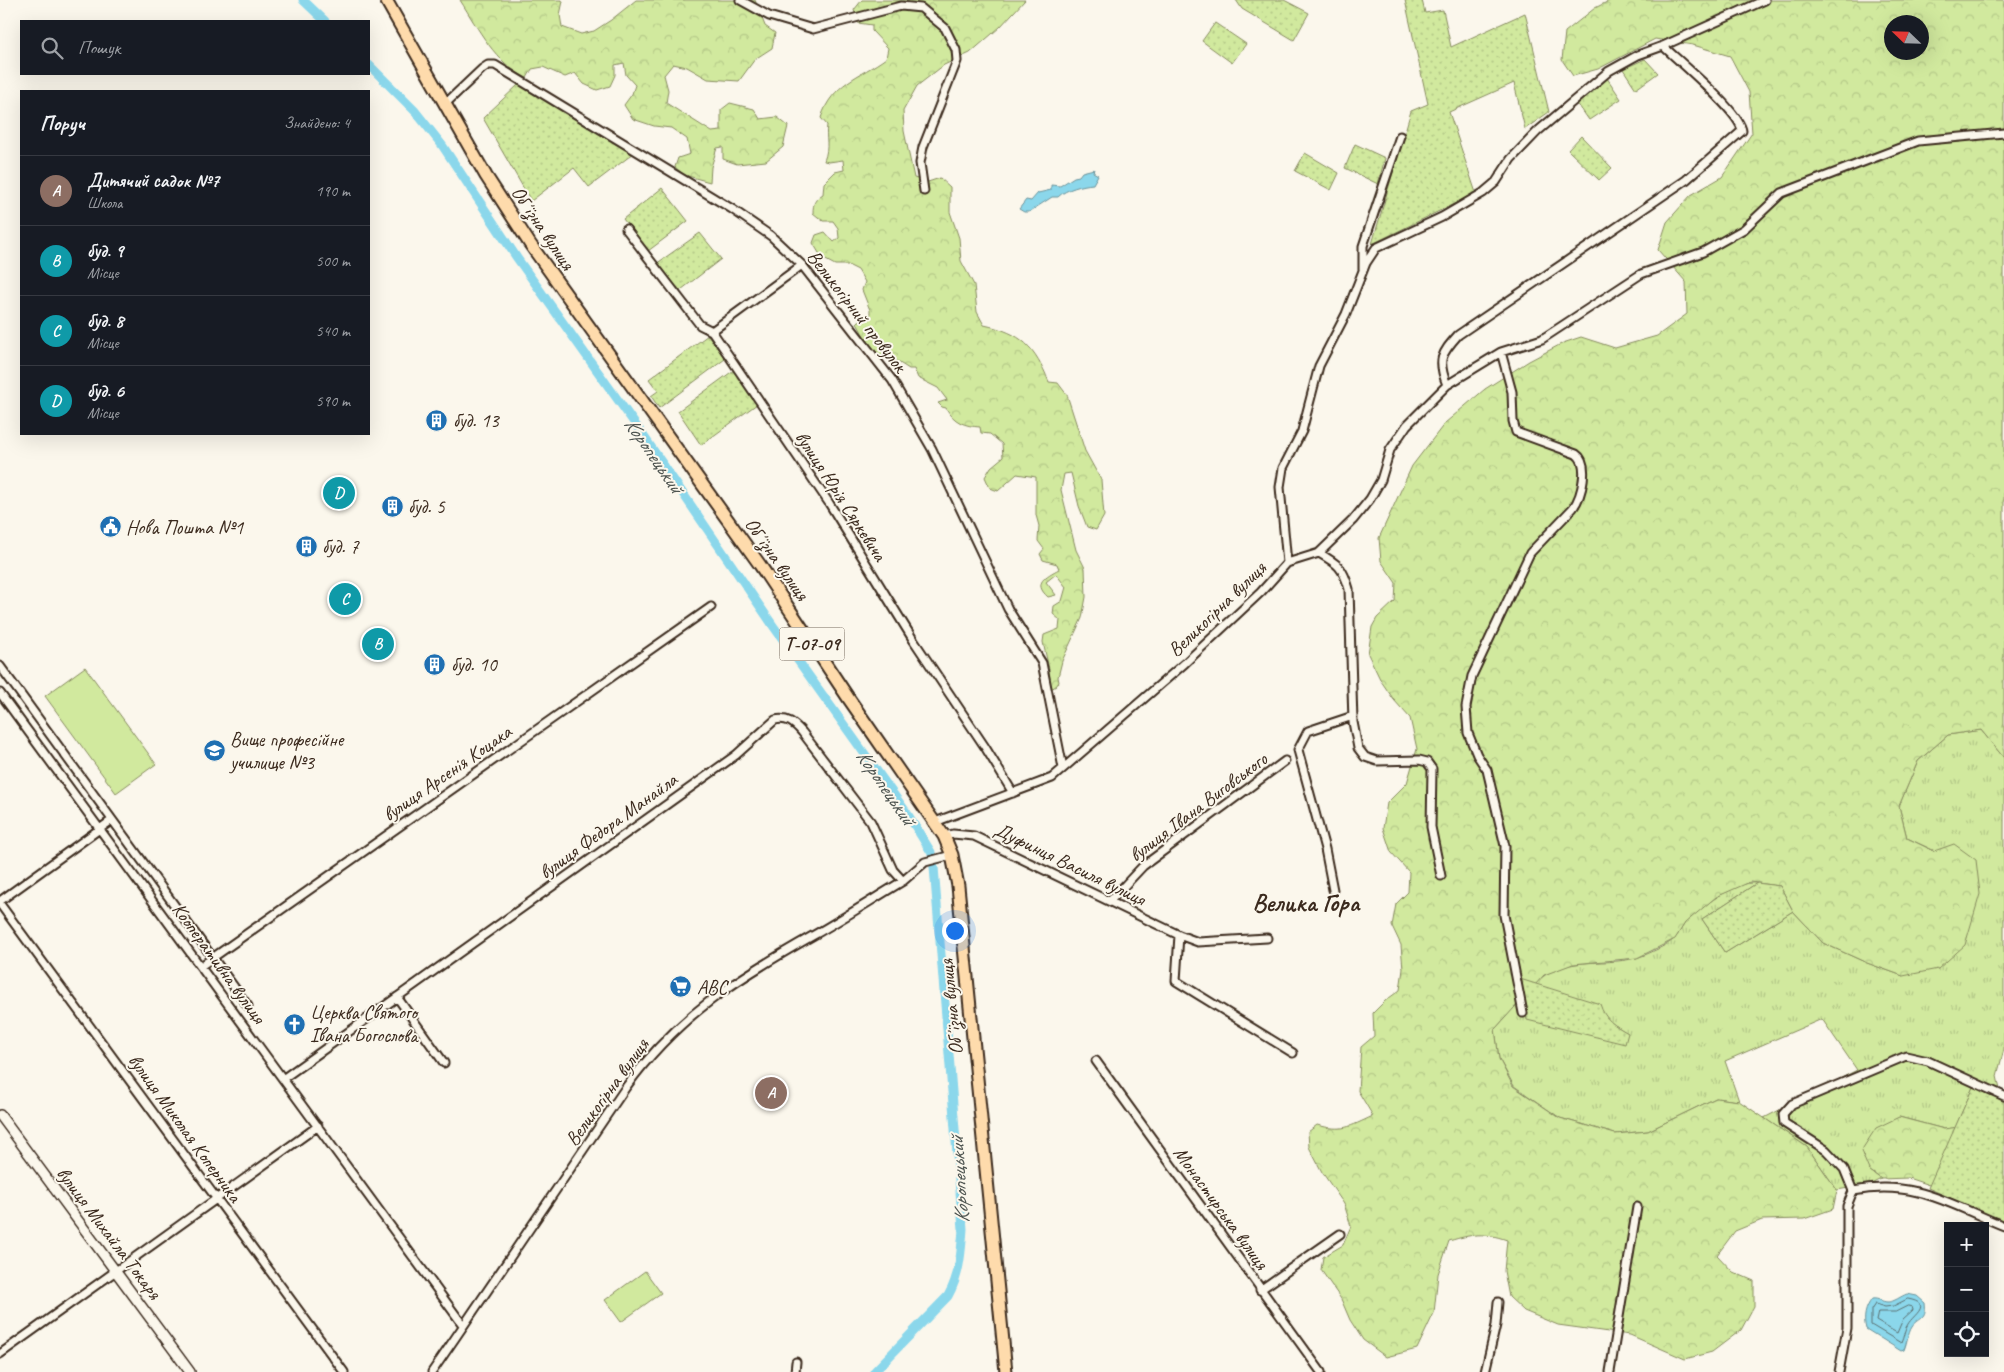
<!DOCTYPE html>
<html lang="uk">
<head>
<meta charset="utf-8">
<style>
	body { margin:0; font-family:Caveat,sans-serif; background:#20242c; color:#f1f3f6 }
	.controls { position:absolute; right:15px; bottom:15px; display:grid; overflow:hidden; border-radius:0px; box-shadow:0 5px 20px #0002 }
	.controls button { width:45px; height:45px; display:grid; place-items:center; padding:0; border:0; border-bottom:1px solid #363941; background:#171b24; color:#f1f3f6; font:25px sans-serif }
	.compass { position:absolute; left:1884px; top:15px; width:45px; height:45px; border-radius:50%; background:#171b24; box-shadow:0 5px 20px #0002; rotate:293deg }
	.you { position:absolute; left:954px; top:930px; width:18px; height:18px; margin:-12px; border:4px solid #fff; border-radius:50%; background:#1a73e8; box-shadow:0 0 0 8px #1a73e833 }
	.badge { display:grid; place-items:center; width:32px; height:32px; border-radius:50%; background:#d93025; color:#fff; font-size:16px; font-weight:700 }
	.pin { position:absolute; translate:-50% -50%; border:2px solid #fff; box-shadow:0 1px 5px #0006 }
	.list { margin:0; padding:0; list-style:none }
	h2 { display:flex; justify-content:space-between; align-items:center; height:65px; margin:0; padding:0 20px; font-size:21px }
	h2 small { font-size:16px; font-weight:400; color:#9ea1a6 }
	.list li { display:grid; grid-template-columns:32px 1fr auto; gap:15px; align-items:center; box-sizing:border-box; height:70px; padding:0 20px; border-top:1px solid #363941 }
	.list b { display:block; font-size:19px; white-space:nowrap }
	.list p { margin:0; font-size:16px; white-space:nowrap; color:#9ea1a6 }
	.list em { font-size:16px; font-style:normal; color:#9ea1a6 }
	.icon { flex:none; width:28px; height:28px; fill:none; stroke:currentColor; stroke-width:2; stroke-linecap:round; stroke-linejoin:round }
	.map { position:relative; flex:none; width:2004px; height:1372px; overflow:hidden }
	.search { position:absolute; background:#171b24; box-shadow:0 5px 20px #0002; left:20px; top:20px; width:350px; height:55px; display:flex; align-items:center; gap:12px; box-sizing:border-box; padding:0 18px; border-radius:0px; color:#9ea1a6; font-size:19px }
	.panel { position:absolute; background:#171b24; box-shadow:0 5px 20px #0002; left:20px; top:90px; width:350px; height:345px; border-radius:0px }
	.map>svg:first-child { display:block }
	.grass { fill:url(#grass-tufts); stroke:#868a5e }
	.forest { fill:url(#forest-crowns); stroke:#868a5e; fill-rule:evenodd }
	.garden { fill:url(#garden-dots); stroke:#868a5e }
	.pitch { fill:#d1e99e; stroke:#868a5e }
	.water { fill:#8bd7eb; stroke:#6b9299 }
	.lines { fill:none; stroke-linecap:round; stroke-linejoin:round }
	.shore { stroke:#5b6f70; stroke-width:1 }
	.canal { stroke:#8bd7eb; stroke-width:9 }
	.minor-casing { stroke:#3b2a1e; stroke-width:11 }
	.tertiary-casing { stroke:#3b2a1e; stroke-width:12 }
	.primary-casing { stroke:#3b2a1e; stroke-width:15 }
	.minor { stroke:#fbf7ec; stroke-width:7 }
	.tertiary { stroke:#fbf7ec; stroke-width:9 }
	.primary { stroke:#fedbac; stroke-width:11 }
	.labels { text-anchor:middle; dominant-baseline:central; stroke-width:4; stroke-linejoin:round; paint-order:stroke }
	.shield { fill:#fbf7ec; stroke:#75685c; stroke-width:1 }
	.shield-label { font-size:19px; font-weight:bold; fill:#3b2a1e }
	.street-label { font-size:20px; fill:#3b2a1e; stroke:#fbf7ec }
	.poi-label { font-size:20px; fill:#3b2a1e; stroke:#fbf7ec; text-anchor:start }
	.water-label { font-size:21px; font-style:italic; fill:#4f5551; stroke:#fbf7ec }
	.district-label { font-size:25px; font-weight:bold; fill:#3b2a1e; stroke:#fbf7ec }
</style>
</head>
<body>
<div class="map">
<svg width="2004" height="1372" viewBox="0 0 2004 1372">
	<defs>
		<pattern id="grass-tufts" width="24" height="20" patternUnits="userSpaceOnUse" patternTransform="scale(1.25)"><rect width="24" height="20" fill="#d1e99e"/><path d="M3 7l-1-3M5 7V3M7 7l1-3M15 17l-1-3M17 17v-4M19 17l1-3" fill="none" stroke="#b4c888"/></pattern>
		<pattern id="forest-crowns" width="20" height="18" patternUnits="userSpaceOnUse" patternTransform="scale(1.25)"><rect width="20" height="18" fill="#d1e99e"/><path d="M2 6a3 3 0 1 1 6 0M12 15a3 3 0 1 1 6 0" fill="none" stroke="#b4c888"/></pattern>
		<pattern id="garden-dots" width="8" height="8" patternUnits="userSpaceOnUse" patternTransform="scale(1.25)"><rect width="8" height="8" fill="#d1e99e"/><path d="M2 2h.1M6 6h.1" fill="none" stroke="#b4c888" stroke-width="1.8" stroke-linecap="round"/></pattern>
	</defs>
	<rect width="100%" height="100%" fill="#fbf7ec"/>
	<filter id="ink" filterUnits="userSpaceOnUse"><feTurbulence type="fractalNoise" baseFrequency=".02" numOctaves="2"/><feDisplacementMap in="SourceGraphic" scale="10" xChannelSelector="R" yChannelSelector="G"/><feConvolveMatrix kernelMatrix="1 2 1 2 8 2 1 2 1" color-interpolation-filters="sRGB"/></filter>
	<g filter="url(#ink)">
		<path class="grass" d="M1981 730 2004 758V1049L1997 1076 2002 1099 1973 1087 1955 1128 1944 1129 1899 1117 1869 1170 1881 1179 1871 1184 1837 1190 1807 1147 1764 1118 1857 1070 1822 1019 1725 1061 1739 1101 1716 1098 1648 1131 1615 1134 1560 1118 1514 1086 1499 1059 1495 1029 1523 997 1627 1033 1610 1022 1603 1014 1534 984C1565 954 1600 967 1636 958 1644 956 1668 945 1674 939 1679 935 1681 928 1685 923 1699 908 1736 880 1757 883L1702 919 1725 953 1793 911 1823 943 1867 963 1903 976 1935 851 1907 838 1899 806 1918 761 1948 735Z"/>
		<path class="forest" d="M460 0H561L563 1 560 15 562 27 581 34 594 31 611 20 636 0H755L765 26 775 33 772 48 755 59 739 81 708 79 687 67 673 64 664 75 668 90 666 103 712 132 721 131V110L730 103 754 109 760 119 777 117 788 126 783 147 766 161 737 164 723 159V147L717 148 711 167 710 182 684 175 675 167 678 158 690 154 687 139 671 128 654 126 633 119 624 105 632 94 635 85 626 75 624 63 615 65V75L610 86 597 90 584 84 575 73 565 77 543 67 532 69 527 78C495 63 479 30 460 0Z
			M862 0H1025L1000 27 970 53 944 65 917 86 903 111 904 131 914 178 928 182 940 178 950 187V212L959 238 961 261 974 285 977 312 984 325C1022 333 1035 347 1049 382L1058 383 1067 395 1085 451 1101 480 1104 516 1096 530 1087 527 1079 506 1071 473 1064 474 1061 490 1076 550 1085 568 1086 597 1082 618 1062 661 1058 677 1059 682 1056 686 1051 689 1049 669 1043 642 1044 635 1059 629 1060 620 1053 614 1054 606 1062 601 1066 587 1056 574 1046 582 1056 595 1048 597C1032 583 1046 576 1059 569L1057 564 1043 560 1040 554 1044 549 1038 541 1039 526 1036 515V477L1017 474 998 491 990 488 985 477 991 467 1003 457 1002 444 990 434 981 433 980 427C964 426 954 422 946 408L942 407 938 403 947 400 938 388 918 378 914 369H909L890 357 883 358C871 348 864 337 857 323L861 319 870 316V310L862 290 865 282 858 270 848 265H835L822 258 813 243 816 235 825 232 834 242 839 238 838 228 833 221H823L813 213C813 203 815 199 823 194L824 183 835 172 844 170 843 160 829 162 824 161C830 145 825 140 827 125L821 118C832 83 860 77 886 58L888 48 872 31V25L858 23 854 10Z
			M1611 0H2004V758L1981 730 1948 735 1918 761 1899 806 1907 838 1934 851 1954 844 1976 860 1980 894 1965 945 1938 969 1903 976 1867 963 1823 943 1793 911 1780 886 1750 882 1716 897 1685 923 1675 939 1637 958 1573 964 1544 975 1495 1029 1499 1059 1513 1086 1560 1118 1615 1134 1648 1131 1716 1098 1739 1101 1807 1147 1837 1190 1833 1209 1804 1219 1762 1220 1735 1231 1717 1255 1733 1272 1754 1281V1306L1741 1330 1712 1352 1685 1359 1630 1335 1558 1325 1524 1311 1509 1297 1504 1271 1507 1240C1484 1232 1472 1234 1449 1241L1438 1274 1434 1313 1417 1349 1386 1357 1363 1340 1350 1320 1341 1299 1321 1270 1323 1257 1343 1245 1351 1226 1344 1204 1322 1172 1309 1147 1308 1132 1317 1125C1343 1132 1349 1127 1373 1116L1358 1091 1361 1047 1374 1036 1373 1013 1385 1001 1400 990 1403 969 1401 945 1392 926 1396 904 1408 892 1409 872 1391 852 1383 828 1387 803 1407 783 1417 749 1410 718 1394 700 1381 681 1368 654 1372 627 1377 618 1395 601 1396 583 1381 561 1379 538 1412 466 1445 423 1485 389 1529 361 1563 343 1581 337 1615 348 1657 336 1687 314 1686 282 1658 250 1667 222 1691 195 1722 177 1752 133 1749 92 1730 56 1693 45 1655 39 1598 69 1573 76 1562 60 1565 32 1595 8ZM1892 22H1922V52H1892Z
			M1899 1117 1944 1129 1988 1123 1941 1189 1908 1178 1881 1179 1869 1170 1861 1151 1876 1128Z"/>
		<path class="garden" d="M1236 0H1284L1309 13 1294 40 1242 9Z
			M1405 0H1422L1425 13 1443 10 1451 47 1525 13 1549 112 1525 129 1514 83 1449 112 1476 193 1372 244 1411 111 1428 104Z
			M1215 23 1246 44 1232 63 1202 41Z
			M1645 59 1658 73 1636 89 1623 69Z
			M1607 78 1621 99 1589 120 1577 103Z
			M518 85 523 86 634 153 589 187 574 168 531 201 483 118Z
			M1581 136 1612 168 1599 180 1568 150Z
			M1355 144 1385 158 1378 184 1345 168Z
			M1305 153 1339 173 1331 190 1295 171Z
			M662 188 688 221 648 251 623 219Z
			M700 233 721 259 677 293 656 264Z
			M708 335 725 359 659 408 651 396 658 391 649 379Z
			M734 370 757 404 701 445 678 411Z
			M1757 883 1780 886 1793 911 1725 953 1702 919Z
			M1520 979 1600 1004C1605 1020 1614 1025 1628 1033L1625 1044 1527 1020Z
			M1973 1087 2004 1100V1222L1928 1188Z"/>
		<path class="pitch" d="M85 667 156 764 116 793 45 696Z
			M645 1271 661 1293 621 1322 605 1300Z"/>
		<path class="water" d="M1094 169 1093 172 1098 175 1093 184C1082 185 1066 189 1058 197H1052L1029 212H1024L1019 209 1026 200 1031 201 1038 193 1051 190V185L1060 186 1074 177 1079 176 1082 172Z
			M1907 1294 1917 1296 1925 1303C1927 1320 1919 1316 1912 1326 1908 1332 1907 1343 1904 1350L1901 1351 1866 1329C1863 1318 1865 1308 1872 1299 1878 1298 1882 1302 1888 1302 1894 1302 1901 1296 1907 1294Z"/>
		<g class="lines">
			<path class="shore" d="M1908 1299C1934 1304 1913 1315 1908 1324 1904 1329 1904 1337 1901 1343L1871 1325V1310L1875 1304 1885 1307 1893 1306Z
				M1908 1306 1912 1307 1913 1310 1903 1319 1897 1333 1876 1321 1878 1312H1895Z"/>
			<path class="canal" d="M303 0 325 21
				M369 65 415 111 442 145 517 258 645 438 774 627 907 813 931 852
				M874 1372 948 1296C960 1275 961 1253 963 1229L934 867"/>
			<defs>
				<path id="minor" d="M740 0 769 16 813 29 901 6 921 8 945 28 956 50 957 61 923 147 920 163 924 191
					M444 105 482 69 488 65H495L732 209 771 236 802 265 892 380 932 449 1008 609 1042 663 1063 768
					M626 229 700 325 712 331 829 503 914 641 985 747 1013 793
					M1363 269V246L1400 136
					M712 331 802 265
					M1501 352 1512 392 1513 421 1516 432 1576 454C1590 463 1582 496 1573 508L1530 553 1472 676 1466 707 1468 733 1477 755 1487 770 1505 846 1504 915 1523 1013
					M1447 385C1437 360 1441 354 1458 335L1686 180 1742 131C1741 113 1679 61 1663 46
					M1319 553C1338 564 1343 567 1349 589L1353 722 1358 748 1365 757 1377 761 1419 760 1427 762 1432 769 1431 827 1441 876
					M1287 563 1319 553 1353 520 1370 499 1381 480 1390 450 1407 425 1447 385 1501 352 1542 339 1641 274 1703 252 1744 229 1782 193 1918 141 2004 133
					M0 666 248 1006
					M0 693 463 1325
					M935 822 1052 778 1185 663 1261 592 1287 563 1280 487 1283 468 1302 431 1319 366 1346 314 1366 263 1376 248 1442 217 1483 193 1496 182 1511 159 1538 131 1609 71 1638 55 1663 46 1765 0
					M944 836 953 834 974 836 1179 935 1198 942 1267 938
					M1333 890 1325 849 1298 750 1308 731 1353 716
					M0 901 112 820
					M1110 901 1143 866 1285 761
					M0 904 344 1372
					M1179 935 1176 981 1293 1053
					M201 966 711 607
					M397 997 444 1063
					M1096 1061 1321 1372
					M284 1078 736 755 775 720C787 717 794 723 802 732L871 822 893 870 903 881
					M1853 1191 1844 1169 1826 1150 1784 1123 1783 1114 1792 1104 1906 1056 1928 1061 2004 1096
					M1260 1290 1340 1234
					M0 1354 318 1126
					M432 1372 626 1087C678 1015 738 978 814 935 844 918 873 899 903 881L925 862 952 855
					M795 1372 796 1362
					M1485 1372 1496 1325 1498 1302
					M1610 1372 1637 1207
					M1839 1372 1847 1328V1206L1853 1191C1915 1179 1949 1204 2004 1226"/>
				<path id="tertiary" d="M0 1115 190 1372"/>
				<path id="primary" d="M386 0 486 176 530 244 760 565 849 699 944 836 952 855 958 886 1006 1372"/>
			</defs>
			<use href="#minor" class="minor-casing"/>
			<use href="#tertiary" class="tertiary-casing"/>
			<use href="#primary" class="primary-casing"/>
			<use href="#minor" class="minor"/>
			<use href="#tertiary" class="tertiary"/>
			<use href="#primary" class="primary"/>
		</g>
	</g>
	<defs>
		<symbol id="building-disc" viewBox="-11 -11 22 22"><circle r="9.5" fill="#1f6fb2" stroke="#fbf7ec"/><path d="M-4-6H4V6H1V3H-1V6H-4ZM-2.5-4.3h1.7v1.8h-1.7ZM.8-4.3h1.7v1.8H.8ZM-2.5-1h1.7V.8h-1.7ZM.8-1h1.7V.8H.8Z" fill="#fff"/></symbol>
		<symbol id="civic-disc" viewBox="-11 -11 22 22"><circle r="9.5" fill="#1f6fb2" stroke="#fbf7ec"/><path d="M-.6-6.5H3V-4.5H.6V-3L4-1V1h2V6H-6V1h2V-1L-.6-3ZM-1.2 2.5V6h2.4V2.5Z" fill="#fff"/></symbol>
		<symbol id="university-disc" viewBox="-11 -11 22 22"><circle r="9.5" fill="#1f6fb2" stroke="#fbf7ec"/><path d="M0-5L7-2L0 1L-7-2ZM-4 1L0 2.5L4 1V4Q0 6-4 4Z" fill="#fff"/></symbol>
		<symbol id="supermarket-disc" viewBox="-11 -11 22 22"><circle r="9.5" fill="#1f6fb2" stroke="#fbf7ec"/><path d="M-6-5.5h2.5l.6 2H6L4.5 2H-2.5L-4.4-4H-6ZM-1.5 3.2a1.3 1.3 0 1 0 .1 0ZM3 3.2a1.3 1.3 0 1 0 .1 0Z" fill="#fff"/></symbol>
		<symbol id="church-disc" viewBox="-11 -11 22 22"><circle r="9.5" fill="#1f6fb2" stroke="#fbf7ec"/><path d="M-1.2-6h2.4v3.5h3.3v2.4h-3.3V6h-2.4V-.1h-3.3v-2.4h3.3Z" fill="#fff"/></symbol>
	</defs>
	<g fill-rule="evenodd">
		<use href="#building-disc" x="424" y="408" width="25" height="25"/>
		<use href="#building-disc" x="380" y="494" width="25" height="25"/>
		<use href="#civic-disc" x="98" y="514" width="25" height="25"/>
		<use href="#building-disc" x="294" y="534" width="25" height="25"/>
		<use href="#building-disc" x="422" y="652" width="25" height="25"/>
		<use href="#university-disc" x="202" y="738" width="25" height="25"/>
		<use href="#supermarket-disc" x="668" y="974" width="25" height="25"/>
		<use href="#church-disc" x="282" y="1012" width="25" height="25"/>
	</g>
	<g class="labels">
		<rect class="shield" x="779.5" y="627.5" width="65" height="33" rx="4"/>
		<g class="shield-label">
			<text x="812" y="644">Т-07-09</text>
		</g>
		<g class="street-label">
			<text transform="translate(543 228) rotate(56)">Обʼїзна вулиця</text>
			<text transform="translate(857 311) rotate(52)">Великогірний провулок</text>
			<text transform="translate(841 496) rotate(57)">вулиця Юрія Сяркевича</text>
			<text transform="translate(777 559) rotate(55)">Обʼїзна вулиця</text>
			<text transform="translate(1217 609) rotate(-44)">Великогірна вулиця</text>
			<text transform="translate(447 773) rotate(-35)">вулиця Арсенія Коцака</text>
			<text transform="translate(1198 807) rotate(-37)">вулиця Івана Виговського</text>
			<text transform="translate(608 826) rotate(-36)">вулиця Федора Манайла</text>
			<text transform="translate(1070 864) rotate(26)">Дуфинця Василя вулиця</text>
			<text transform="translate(219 963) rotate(54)">Кооперативна вулиця</text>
			<text transform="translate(951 1007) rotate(-96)">Обʼїзна вулиця</text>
			<text transform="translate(607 1092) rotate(-54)">Великогірна вулиця</text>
			<text transform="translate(185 1128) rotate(54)">вулиця Миколая Коперника</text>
			<text transform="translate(1221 1208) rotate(54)">Монастирська вулиця</text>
			<text transform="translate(109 1233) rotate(53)">вулиця Михайла Токаря</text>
		</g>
		<g class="poi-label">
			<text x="453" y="420">буд. 13</text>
			<text x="408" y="506">буд. 5</text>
			<text x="126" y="527">Нова Пошта №1</text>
			<text x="322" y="546">буд. 7</text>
			<text x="451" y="664">буд. 10</text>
			<text x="230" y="739">Вище професійне<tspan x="230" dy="23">училище №3</tspan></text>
			<text x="697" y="987">АВС</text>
			<text x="310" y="1012">Церква Святого<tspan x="310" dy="23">Івана Богослова</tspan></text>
		</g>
		<g class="water-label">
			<text transform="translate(654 455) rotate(55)">Коропецький</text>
			<text transform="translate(886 787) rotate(55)">Коропецький</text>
			<text transform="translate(959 1180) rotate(-94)">Коропецький</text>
		</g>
		<g class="district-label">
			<text x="1306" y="903">Велика Гора</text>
		</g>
	</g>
</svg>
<div class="controls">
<button>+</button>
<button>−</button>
<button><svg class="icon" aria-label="locate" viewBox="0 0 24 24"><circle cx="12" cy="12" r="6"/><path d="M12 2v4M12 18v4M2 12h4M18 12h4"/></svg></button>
</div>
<svg class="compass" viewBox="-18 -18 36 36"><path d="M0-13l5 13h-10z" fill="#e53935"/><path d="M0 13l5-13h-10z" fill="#9ea1a6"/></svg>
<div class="you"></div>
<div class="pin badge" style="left:771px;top:1093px;background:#8d6e63">A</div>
<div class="pin badge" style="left:378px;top:644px;background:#0f9aa8">B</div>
<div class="pin badge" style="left:345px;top:599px;background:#0f9aa8">C</div>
<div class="pin badge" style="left:339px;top:493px;background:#0f9aa8">D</div>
<div class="search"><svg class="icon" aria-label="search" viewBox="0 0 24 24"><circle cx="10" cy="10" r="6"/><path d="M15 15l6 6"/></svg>Пошук</div>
<section class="panel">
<h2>Поруч<small>Знайдено: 4</small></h2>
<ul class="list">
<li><span class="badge" style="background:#8d6e63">A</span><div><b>Дитячий садок №7</b><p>Школа</p></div><em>190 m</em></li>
<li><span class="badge" style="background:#0f9aa8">B</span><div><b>буд. 9</b><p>Місце</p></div><em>500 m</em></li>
<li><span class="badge" style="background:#0f9aa8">C</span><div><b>буд. 8</b><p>Місце</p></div><em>540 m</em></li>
<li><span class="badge" style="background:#0f9aa8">D</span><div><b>буд. 6</b><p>Місце</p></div><em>590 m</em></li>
</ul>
</section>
</div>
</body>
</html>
